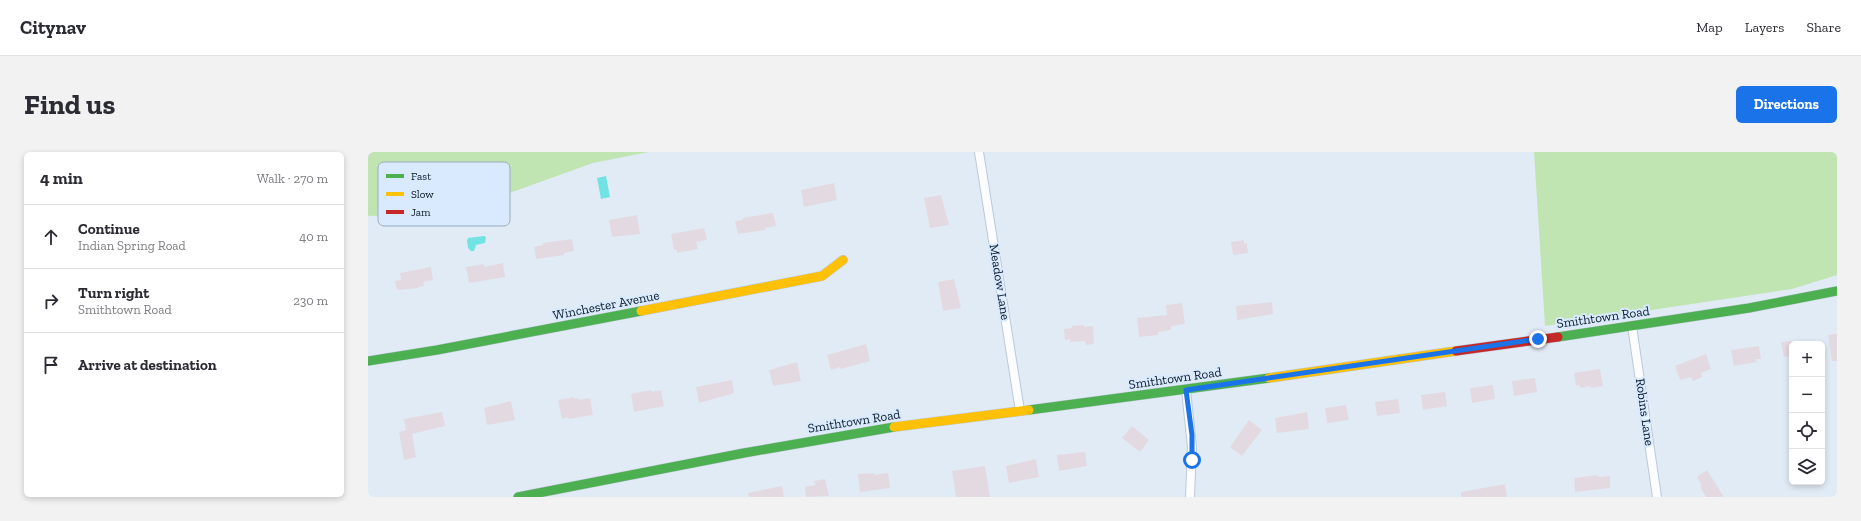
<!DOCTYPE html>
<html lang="en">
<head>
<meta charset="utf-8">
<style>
	body { margin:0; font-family:"Zilla Slab",serif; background:#f2f2f3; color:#2b2b33 }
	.controls { position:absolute; right:12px; bottom:12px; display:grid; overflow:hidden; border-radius:6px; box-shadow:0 2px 6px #0003 }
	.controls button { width:36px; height:36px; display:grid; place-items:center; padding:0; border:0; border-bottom:1px solid #e1e1e2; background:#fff; color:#2b2b33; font:20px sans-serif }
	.stop { position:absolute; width:12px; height:12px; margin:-9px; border:3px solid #1a73e8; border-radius:50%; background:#fff }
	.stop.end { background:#1a73e8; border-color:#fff; box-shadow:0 1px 4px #0008 }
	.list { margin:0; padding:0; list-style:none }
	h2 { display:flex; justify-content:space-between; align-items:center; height:52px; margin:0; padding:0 16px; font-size:17px }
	h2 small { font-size:13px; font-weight:400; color:#7c7c81 }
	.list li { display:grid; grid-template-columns:26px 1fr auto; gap:12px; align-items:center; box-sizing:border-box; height:64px; padding:0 16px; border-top:1px solid #e1e1e2 }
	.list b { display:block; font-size:15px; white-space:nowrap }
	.list p { margin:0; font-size:13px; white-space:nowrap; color:#7c7c81 }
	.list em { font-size:13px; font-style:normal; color:#7c7c81 }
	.icon { flex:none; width:22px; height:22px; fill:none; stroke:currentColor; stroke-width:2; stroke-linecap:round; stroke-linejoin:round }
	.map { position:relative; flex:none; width:1469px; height:345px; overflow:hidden; border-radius:6px }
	header { display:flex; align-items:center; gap:24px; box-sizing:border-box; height:56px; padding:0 20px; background:#fff; border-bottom:1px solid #e1e1e2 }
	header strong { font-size:19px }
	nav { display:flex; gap:22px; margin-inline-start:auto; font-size:14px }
	.intro { display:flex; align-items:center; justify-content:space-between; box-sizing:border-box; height:96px; padding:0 24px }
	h1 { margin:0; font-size:28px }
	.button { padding:10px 18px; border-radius:6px; background:#1a73e8; color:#fff; font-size:14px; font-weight:700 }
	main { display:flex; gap:24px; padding:0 24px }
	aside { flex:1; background:#fff; border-radius:6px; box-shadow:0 2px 6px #0003 }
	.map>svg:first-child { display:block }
	.green { fill:#c1e5b2 }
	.water { fill:#72e3e3 }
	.building { fill:#e3dae1 }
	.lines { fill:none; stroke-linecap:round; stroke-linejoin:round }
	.street-casing { stroke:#bcc9d6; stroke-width:10 }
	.fast-casing { stroke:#bcc9d6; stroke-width:10 }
	.slow-casing { stroke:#bcc9d6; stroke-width:10 }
	.jam-casing { stroke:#bcc9d6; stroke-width:10 }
	.street { stroke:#fafcfe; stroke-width:8 }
	.fast { stroke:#4caf50; stroke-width:9 }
	.slow { stroke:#ffc107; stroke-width:9 }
	.jam { stroke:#c62828; stroke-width:9 }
	.route { stroke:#1a73e8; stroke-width:5 }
	.labels { text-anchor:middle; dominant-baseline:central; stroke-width:4; stroke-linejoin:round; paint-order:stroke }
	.street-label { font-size:13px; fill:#09192a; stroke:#d9eafe }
	.key { fill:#d9eafe; stroke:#9babbe; stroke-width:1 }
	.key-label { font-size:11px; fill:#09192a }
</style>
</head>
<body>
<header>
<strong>Citynav</strong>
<nav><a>Map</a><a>Layers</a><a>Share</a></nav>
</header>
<div class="intro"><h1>Find us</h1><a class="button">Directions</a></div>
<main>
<aside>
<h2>4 min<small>Walk · 270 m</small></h2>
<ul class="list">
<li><svg class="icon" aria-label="ahead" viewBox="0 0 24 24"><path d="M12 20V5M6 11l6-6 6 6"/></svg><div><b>Continue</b><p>Indian Spring Road</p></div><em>40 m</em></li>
<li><svg class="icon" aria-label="right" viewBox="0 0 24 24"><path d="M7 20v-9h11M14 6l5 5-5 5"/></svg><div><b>Turn right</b><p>Smithtown Road</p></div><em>230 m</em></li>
<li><svg class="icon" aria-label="arrive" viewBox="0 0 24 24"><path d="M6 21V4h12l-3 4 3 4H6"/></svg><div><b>Arrive at destination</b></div></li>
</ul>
</aside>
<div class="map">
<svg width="1469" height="345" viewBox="0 0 1469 345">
	<rect width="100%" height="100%" fill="#e1ebf6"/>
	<path class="green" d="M0 0H281L225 11 83 62 0 64Z
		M1166 0H1469V123L1424 137 1177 174Z"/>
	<path class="water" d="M238 24 242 45 233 47 229 26Z
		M116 84 118 85 117 91 108 93 106 99H103L100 96 99 89 100 86Z"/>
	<path class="building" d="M466 31 469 48 436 55 433 38Z
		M573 43 581 73 562 76 556 46Z
		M405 61 408 74 397 76 398 78 370 82 367 69 375 68V66Z
		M269 63 272 82 244 85 241 68Z
		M336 76 339 88 328 90 330 97 309 101V98H306L303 82Z
		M204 87 206 99 196 101V103L168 107 166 95 175 93 174 91Z
		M876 88V92L879 91 880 101 865 103 863 90Z
		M135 111 137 125 101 131 98 115 116 112V115Z
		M63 115 65 128 55 130 56 134 50 135V136L29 138 27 129 33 128 32 121Z
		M586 127 593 156 575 159 570 130Z
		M904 150 905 162 869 168 868 154Z
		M814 151 817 172 803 174V178L790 180V183L771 185 769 166 799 163 798 153Z
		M716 173V175L725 174 726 192 718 193 717 189 702 190V187L697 188 696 177 704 176V174Z
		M1469 182V209H1464L1460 183Z
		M1424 189V204L1416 205 1413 190Z
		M498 192 502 209 472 217V215L463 218 459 203Z
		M1391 194 1393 207H1388L1389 210 1366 214 1363 198Z
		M1338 202 1343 217 1335 220 1333 222 1334 225 1325 229 1323 225 1312 228 1307 214Z
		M429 210 433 229 405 234 401 218Z
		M1232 217 1235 234 1223 236V234L1212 236V233L1208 234 1206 221Z
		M1167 226 1169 240 1146 244 1144 229Z
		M364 228 366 241 331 251 328 235Z
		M1125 233 1127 247 1104 251 1102 236Z
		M283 238 284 240 293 238 296 254 266 260 263 242Z
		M1077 240 1079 254 1055 258 1053 243Z
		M206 245 207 247 211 246V248L222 246 225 263 201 267 200 265 194 267 190 248Z
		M1030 247 1032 261 1009 264 1007 250Z
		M143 249 147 268 119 273 116 256Z
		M978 253 981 268 959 271 957 256Z
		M74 260 77 274 44 282 48 305 36 308 31 280 38 278 36 267Z
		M939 260 941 277 909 281 907 266Z
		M881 268 894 278 874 304 862 295Z
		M764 274 781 288 772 300 754 286Z
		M717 300 719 314 691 319 689 303Z
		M668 307 671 325 641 331 638 314Z
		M617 314 622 345H588L584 319Z
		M1339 318 1356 345H1338L1332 335 1334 334 1329 325Z
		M506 321V323L520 321 522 336 492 340 490 322Z
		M1230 323V325L1242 324V336L1207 340 1206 326Z
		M457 327 461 344 438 345 437 335 447 333 446 329Z
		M1137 332 1139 345H1093V340Z
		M414 334 416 345H381L380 341Z"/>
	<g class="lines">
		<defs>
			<path id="street" d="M611 0 652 259
				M1264 174 1289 345
				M818 238 824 295 822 345"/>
			<path id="fast" d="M1190 185 1381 156 1469 139
				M0 209 69 198 273 159
				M661 258 901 226
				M150 345 376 301 526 275"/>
			<path id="slow" d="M273 159 454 124 475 108
				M901 226 1088 199
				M526 275 661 258"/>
			<path id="jam" d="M1088 199 1190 185"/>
		</defs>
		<use href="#street" class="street-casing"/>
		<use href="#fast" class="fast-casing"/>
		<use href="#slow" class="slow-casing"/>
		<use href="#jam" class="jam-casing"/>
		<use href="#street" class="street"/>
		<use href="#fast" class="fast"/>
		<use href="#slow" class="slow"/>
		<use href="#jam" class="jam"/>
	</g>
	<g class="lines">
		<path class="route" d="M824 308V283L818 238 1170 187"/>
	</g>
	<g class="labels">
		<g class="street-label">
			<text transform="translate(632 130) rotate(81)">Meadow Lane</text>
			<text transform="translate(238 153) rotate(-11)">Winchester Avenue</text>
			<text transform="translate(1235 165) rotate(-8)">Smithtown Road</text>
			<text transform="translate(807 226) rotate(-8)">Smithtown Road</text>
			<text transform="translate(1277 260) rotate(82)">Robins Lane</text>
			<text transform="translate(486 269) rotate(-9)">Smithtown Road</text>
		</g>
	</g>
	<rect x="10" y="10" width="132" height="64" rx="6" class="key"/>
	<rect x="18" y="22" width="18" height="4" fill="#4caf50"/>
	<rect x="18" y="40" width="18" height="4" fill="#ffc107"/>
	<rect x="18" y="58" width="18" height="4" fill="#c62828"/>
	<g class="key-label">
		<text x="43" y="28">Fast</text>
		<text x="43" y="46">Slow</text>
		<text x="43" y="64">Jam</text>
	</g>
</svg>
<div class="controls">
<button>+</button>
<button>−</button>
<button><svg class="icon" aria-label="locate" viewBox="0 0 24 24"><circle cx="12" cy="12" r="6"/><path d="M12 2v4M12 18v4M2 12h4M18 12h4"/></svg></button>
<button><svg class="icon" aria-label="layers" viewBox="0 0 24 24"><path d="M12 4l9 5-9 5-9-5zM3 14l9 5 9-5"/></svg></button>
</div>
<div class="stop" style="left:824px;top:308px"></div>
<div class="stop end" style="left:1170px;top:187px"></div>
</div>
</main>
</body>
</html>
